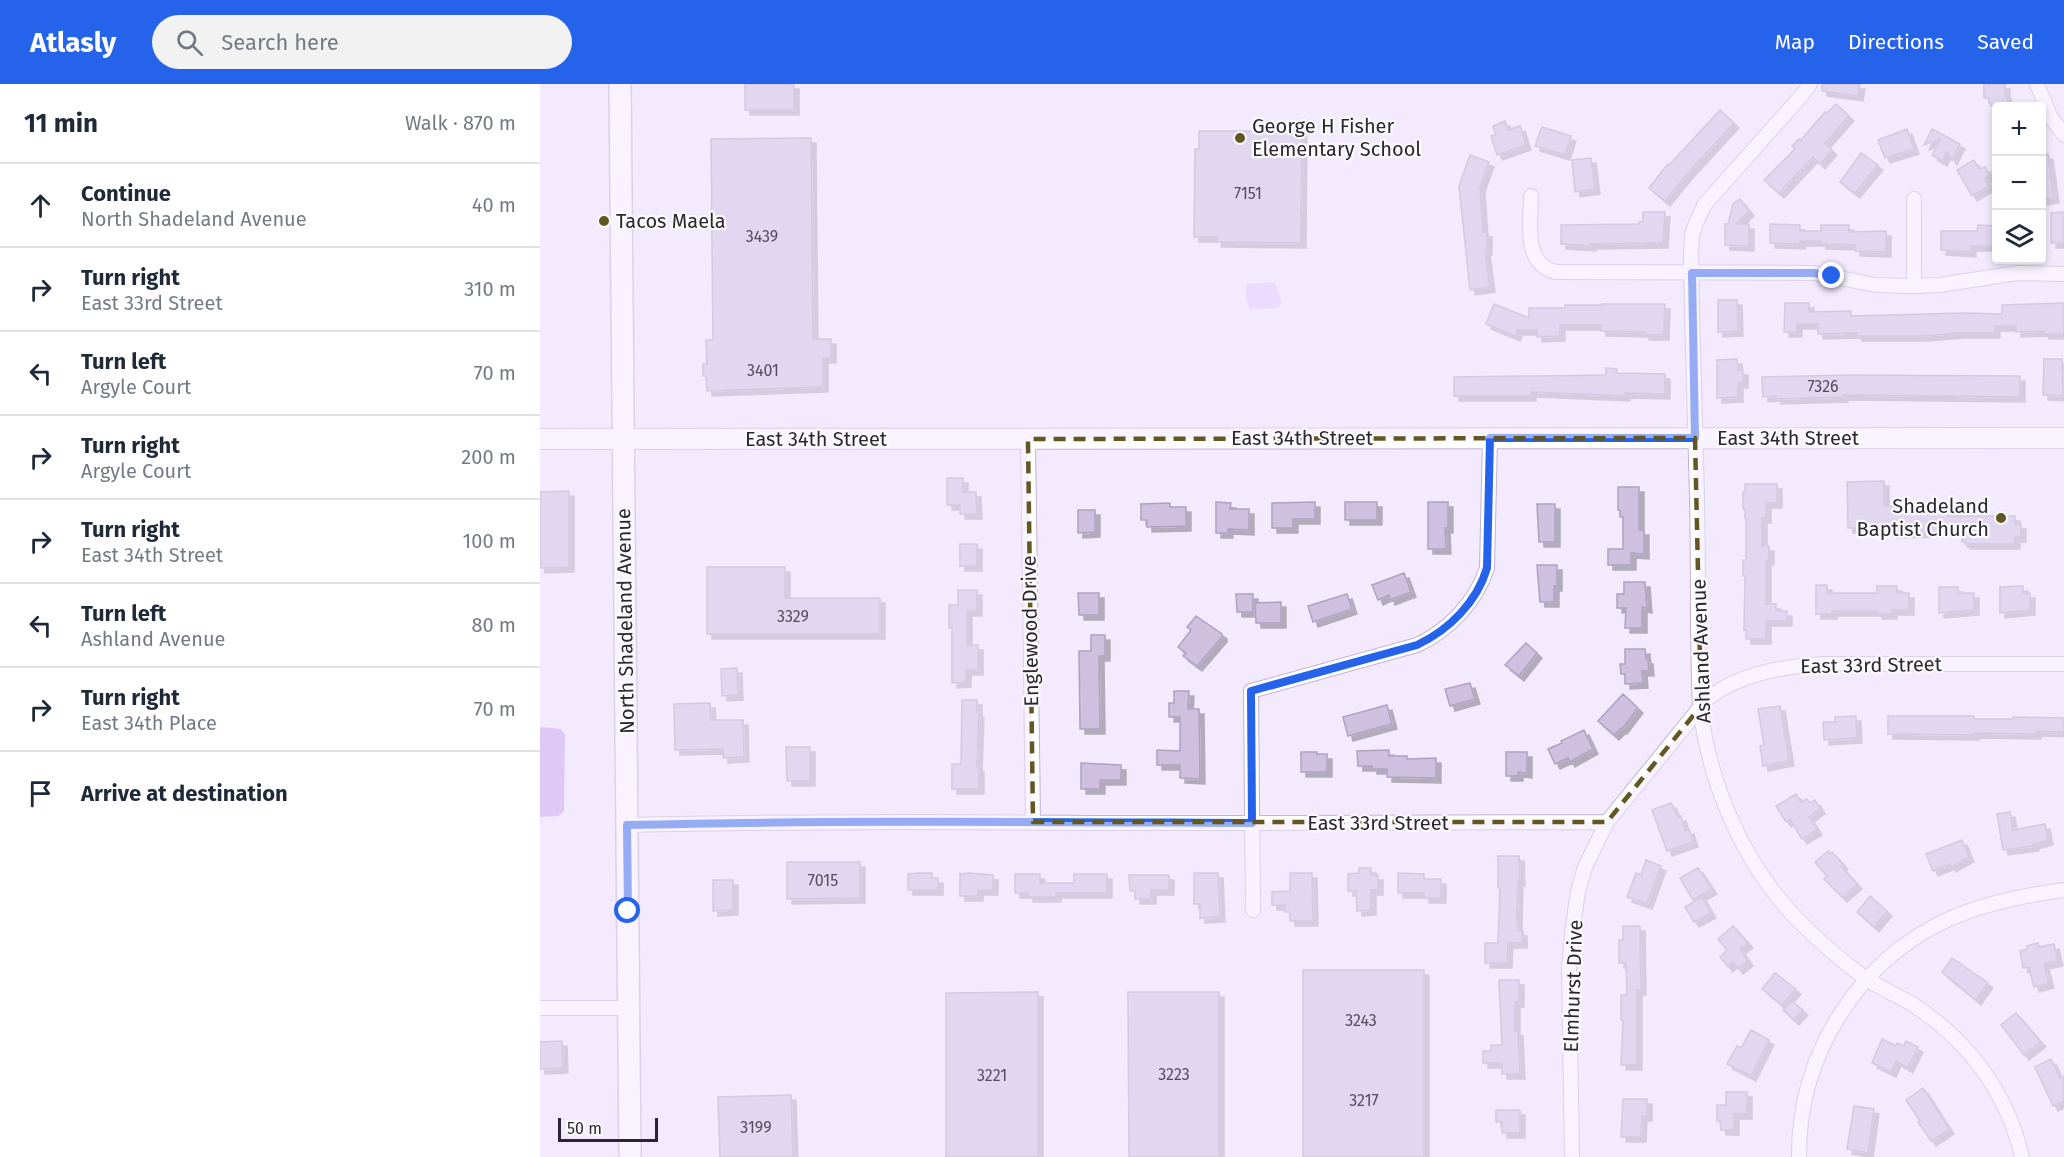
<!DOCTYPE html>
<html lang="en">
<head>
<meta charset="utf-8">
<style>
	body { margin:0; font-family:"Fira Sans",sans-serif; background:#f2f2f3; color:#1f2937 }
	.controls { position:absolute; right:18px; top:18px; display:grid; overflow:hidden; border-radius:6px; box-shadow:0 3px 9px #0003 }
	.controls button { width:54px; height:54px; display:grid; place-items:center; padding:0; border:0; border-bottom:2px solid #e0e1e3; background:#fff; color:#1f2937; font:30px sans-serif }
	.scale { position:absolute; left:18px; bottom:15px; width:100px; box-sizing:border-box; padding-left:6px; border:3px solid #2c2633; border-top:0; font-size:16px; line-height:21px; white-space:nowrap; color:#2c2633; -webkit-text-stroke:4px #fbfbfb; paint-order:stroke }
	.stop { position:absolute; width:18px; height:18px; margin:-14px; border:4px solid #2563eb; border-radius:50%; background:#fff }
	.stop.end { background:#2563eb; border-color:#fff; box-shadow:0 2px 6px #0008 }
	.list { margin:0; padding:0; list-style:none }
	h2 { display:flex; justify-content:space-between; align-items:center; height:78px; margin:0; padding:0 24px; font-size:26px }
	h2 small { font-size:20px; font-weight:400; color:#747a83 }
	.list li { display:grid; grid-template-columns:39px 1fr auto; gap:18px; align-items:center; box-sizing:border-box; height:84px; padding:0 24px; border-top:2px solid #e0e1e3 }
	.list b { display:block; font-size:22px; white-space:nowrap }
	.list p { margin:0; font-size:20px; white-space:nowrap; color:#747a83 }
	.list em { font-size:20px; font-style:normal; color:#747a83 }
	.icon { flex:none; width:33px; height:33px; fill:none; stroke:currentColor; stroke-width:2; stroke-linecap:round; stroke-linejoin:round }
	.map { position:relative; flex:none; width:1524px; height:1073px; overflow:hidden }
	header { display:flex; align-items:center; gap:36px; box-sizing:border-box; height:84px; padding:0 30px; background:#2563eb; color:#fff }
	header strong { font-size:28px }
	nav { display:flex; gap:33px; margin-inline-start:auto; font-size:21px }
	.search { width:420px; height:54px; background:#f2f2f3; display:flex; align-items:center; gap:15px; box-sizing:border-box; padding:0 21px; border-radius:33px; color:#747a83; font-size:22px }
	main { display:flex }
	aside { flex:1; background:#fff }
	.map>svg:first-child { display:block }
	.green { fill:#e3cbfe }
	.water { fill:#c6a0ed }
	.building { fill:#cfc0e0; stroke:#b0a1c1; stroke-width:1.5; filter:url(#shadow) }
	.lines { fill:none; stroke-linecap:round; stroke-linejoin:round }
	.street-casing { stroke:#c2b3d3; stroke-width:16 }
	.secondary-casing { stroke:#c2b3d3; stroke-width:22 }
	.primary-casing { stroke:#c2b3d3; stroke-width:24 }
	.street { stroke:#fff; stroke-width:14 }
	.secondary { stroke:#fff; stroke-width:20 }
	.primary { stroke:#fff; stroke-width:21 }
	.route { stroke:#2563eb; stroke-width:8 }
	.marked { fill:none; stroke:#625622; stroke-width:4.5; stroke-dasharray:12 8; stroke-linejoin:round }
	.poi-dot { fill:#625622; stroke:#fbfbfb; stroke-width:2 }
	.labels { text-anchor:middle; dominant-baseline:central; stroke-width:4.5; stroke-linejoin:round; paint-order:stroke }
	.number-label { font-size:16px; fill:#554c5e }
	.poi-label { font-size:20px; fill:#2c2633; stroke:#fbfbfb; text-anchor:start }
	.street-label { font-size:20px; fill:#2c2633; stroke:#fbfbfb }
</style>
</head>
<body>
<header>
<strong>Atlasly</strong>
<div class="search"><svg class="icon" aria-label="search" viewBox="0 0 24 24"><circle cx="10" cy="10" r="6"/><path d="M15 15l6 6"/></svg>Search here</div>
<nav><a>Map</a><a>Directions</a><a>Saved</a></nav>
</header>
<main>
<aside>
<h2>11 min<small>Walk · 870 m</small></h2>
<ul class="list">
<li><svg class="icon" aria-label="ahead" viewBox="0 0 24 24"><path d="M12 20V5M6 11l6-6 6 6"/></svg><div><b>Continue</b><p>North Shadeland Avenue</p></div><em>40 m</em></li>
<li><svg class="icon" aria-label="right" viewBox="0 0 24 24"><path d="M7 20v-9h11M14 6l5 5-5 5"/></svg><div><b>Turn right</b><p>East 33rd Street</p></div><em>310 m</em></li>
<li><svg class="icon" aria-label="left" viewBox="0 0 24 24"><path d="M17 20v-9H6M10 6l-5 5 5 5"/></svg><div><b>Turn left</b><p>Argyle Court</p></div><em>70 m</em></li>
<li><svg class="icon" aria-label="right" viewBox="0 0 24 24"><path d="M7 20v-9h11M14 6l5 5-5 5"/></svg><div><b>Turn right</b><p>Argyle Court</p></div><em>200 m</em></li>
<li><svg class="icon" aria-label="right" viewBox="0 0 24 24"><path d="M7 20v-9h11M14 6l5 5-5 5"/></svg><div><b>Turn right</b><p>East 34th Street</p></div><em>100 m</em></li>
<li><svg class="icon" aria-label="left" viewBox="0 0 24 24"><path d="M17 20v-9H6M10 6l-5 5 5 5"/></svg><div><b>Turn left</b><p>Ashland Avenue</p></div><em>80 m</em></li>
<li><svg class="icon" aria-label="right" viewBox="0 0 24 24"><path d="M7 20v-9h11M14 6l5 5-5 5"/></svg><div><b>Turn right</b><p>East 34th Place</p></div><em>70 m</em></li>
<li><svg class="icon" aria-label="arrive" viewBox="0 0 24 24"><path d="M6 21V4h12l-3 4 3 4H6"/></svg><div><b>Arrive at destination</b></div></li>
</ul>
</aside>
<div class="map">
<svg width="1524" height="1073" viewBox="0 0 1524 1073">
	<defs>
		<filter id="shadow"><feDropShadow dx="5" dy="5" stdDeviation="0" flood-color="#0004"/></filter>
	</defs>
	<rect width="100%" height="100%" fill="#f3eafe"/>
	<path class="green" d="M732 198 736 200 742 219 737 224 710 225C706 218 704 208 707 200Z"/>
	<path class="water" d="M0 643 21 645 25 651 24 727 18 732 0 733Z"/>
	<path class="building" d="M205 0H254V26H205Z
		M1282 0H1320L1318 12 1282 7Z
		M1444 0H1465V8L1470 22H1451L1448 14H1444Z
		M1296 20 1309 32 1285 59 1292 66 1280 80 1273 73 1239 109 1224 96 1255 65 1252 62 1259 55 1261 56 1285 28 1287 29Z
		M1180 26 1194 39 1148 89 1125 117 1109 104 1128 80 1129 81Z
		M965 37 968 46 980 42 986 61 957 71 951 52 956 51 953 42Z
		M725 41H762L761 159 676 158 677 153H654L655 65H659V47H725Z
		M1002 43 1031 52 1025 71 995 62Z
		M1367 45 1374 65 1345 74 1338 56Z
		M1392 45 1420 60 1412 76 1407 68 1402 77 1392 71 1400 55 1384 61Z
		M271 54 273 255H291V274H283V303L167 307 166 292H163V280H167L166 256H173L171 55Z
		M1321 69 1338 81 1315 109 1300 98Z
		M1508 70 1514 114 1502 116V71Z
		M930 71 949 78 940 103 943 148H947V166H945L950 203 930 206 919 102Z
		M1051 74 1055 105 1035 108 1032 76Z
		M1434 76 1439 85 1445 83 1449 92 1445 94 1449 102 1432 112 1417 86Z
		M1200 115 1209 127 1196 140H1209V162L1185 161V140H1188L1193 120Z
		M1103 128H1125L1123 159 1051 160V162L1021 160V141L1099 140V138L1103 137Z
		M1524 128V159H1511V129Z
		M1230 140 1260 141V147H1281V141H1309V148L1346 147V168L1315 167V161L1281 160V157H1260V160L1230 159Z
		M1438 141 1456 142V162H1431V168L1401 166V147H1437Z
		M1178 216H1197L1198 247 1178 248Z
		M1245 219H1269V228L1311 227V232L1426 229 1462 230V221L1524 219V250H1504V247L1476 248V242H1455V249H1419L1383 252H1317V249L1278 250V240H1257V248H1244Z
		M954 220 989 234V224H1025V221H1062V220H1125L1124 251H1104V248L1061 247V241H1020V252L997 253V246H978L975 252 946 240Z
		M1197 275 1198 286H1203V299H1198V313L1177 314V276Z
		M1504 275H1522L1523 312 1503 311Z
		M1066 284 1077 285V289L1125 290V310L1085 309V312L1063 311 991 308V312H914V293L1066 291Z
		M1310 291 1480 292V313L1303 311V313L1236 315V312L1223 313 1222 293Z
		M407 394H423V408H436L437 430H420V421H407Z
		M1344 397V422H1401V428H1406L1407 432H1475V440H1481V453H1475V460H1425V458H1422V441L1401 442V448L1352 449V443L1308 444 1307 398Z
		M1205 400H1237V419H1226V434H1222V462H1229V476H1226V520H1236V527H1247V537H1226V555H1206V546H1204L1205 492H1203V476H1206V434H1205V425H1203V408H1205Z
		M1078 403H1099V446H1104V470L1091 469V481H1068V465H1083V433H1080V426H1078Z
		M29 407V483L0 484V408Z
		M676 418 691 419 690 425H709V446L688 445V449H676Z
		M775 418V435H753V444H732V419Z
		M805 418H837V436H805Z
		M888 418H908V444H905L906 465H888Z
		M630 419V423H646V442L607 443V436H601V420Z
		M997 420H1015V458H999Z
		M538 426H555V448L538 449Z
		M420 460H437V482H420Z
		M997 481H1017V502H1014V518H1000Z
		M167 483H245V514H340V550H167Z
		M864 489 871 508 850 516 849 511 838 516 832 501Z
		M1084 498H1105L1107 524 1102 523V544H1085L1086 524H1077V510H1084Z
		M1276 501H1287V509H1337V502H1357V509H1369V526H1352V530H1337V527H1292V530H1276Z
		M1483 502V509H1490V526L1460 529V503Z
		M1399 503H1418V509H1434V526L1399 529Z
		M418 506H437V527H427V561H438V586H426V598L412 599V544H409V521H418Z
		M538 509H559V531H539Z
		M696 510H713V528H697Z
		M807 510 812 525 773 538 768 522Z
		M741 518V539H716L715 519Z
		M656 532 682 550V553L657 582 643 572 646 569 638 563 651 546 647 543Z
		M551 551H565V572H559L560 645H540L539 567H551Z
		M986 559 997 569 979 592 965 581Z
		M1085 565H1105L1106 575H1108L1109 587H1102L1103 599 1085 600V590H1081L1080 580H1085Z
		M197 584 198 611 182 612 181 585Z
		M930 599 935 615 910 622 905 605Z
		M634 607H649L648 625H659L660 695 640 694V681H617V666L640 667V633H629V619H634Z
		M1083 610 1098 624 1082 645 1081 644 1074 651 1058 637Z
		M422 616H437V628H439L437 683H439V705H412V680H421Z
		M170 619 171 636H203L204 673 183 674V665L135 666 134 620Z
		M847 621 852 640 808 652 803 633Z
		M1240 622 1249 677 1223 682 1220 662 1224 661 1218 625Z
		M1316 632 1317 654 1284 656 1283 638H1295V633Z
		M1348 632H1434V635H1473V633L1524 634V648L1496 647V650L1434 649V651L1348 650Z
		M1044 646 1053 665 1030 678 1028 674 1015 680 1008 665 1022 659 1021 657Z
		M246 663H270V697H247Z
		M849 666V672H867V675L896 674V694L847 693V685H832V682H818L817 667Z
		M761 668H777V670H787V688H761Z
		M966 668H987V689L978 688V692H966Z
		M541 679 581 681V696H560V705H541Z
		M1256 710 1261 718 1267 715 1270 719 1275 716 1280 725 1269 733 1277 746 1262 755 1250 735 1246 738 1236 722Z
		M1131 719 1138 733 1141 732 1145 746 1149 745 1153 758 1127 767 1112 726Z
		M1470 728 1473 746 1505 740 1508 756 1493 760 1494 762 1463 766 1457 730Z
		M1422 756 1429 773 1411 783 1410 780 1393 787 1386 770Z
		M1288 767 1290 770 1292 768 1303 780 1301 782 1317 800 1302 813 1284 795 1287 792 1275 778Z
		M958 772H979L980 797H978L977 838 979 847H982V859H968L967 879H945V859H958L960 804H958Z
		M1106 776 1121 782 1107 820 1087 813 1096 789 1101 791Z
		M247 778H320V814L247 815Z
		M819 784H831V791H838V806H831V826L817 827 816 807H808V790L819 789Z
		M1158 784 1172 805 1153 816 1140 794Z
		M379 789H392V794H398V806H368V790Z
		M429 789 453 791V806H438V812H420V790Z
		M654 789H678L680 833 660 834V820H654Z
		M750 789H772L773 837H750V828H745V821H732V808L750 807Z
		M858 789 884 790V795H901V814H884V809H858Z
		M475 790H500V799H534V790H567V809H516V813H488V809H475Z
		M589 791H629V806H611V815H595V807H590Z
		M173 796H193V826L173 827Z
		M1330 812 1347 827 1334 843 1317 828Z
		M1162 813 1171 829 1154 838 1145 823Z
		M1083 842H1100L1101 906H1097V981H1081L1083 936H1081V911H1087L1086 879H1079V856H1083Z
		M1193 842 1208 859 1200 865 1208 877 1198 885 1193 878 1188 883 1180 873 1187 866 1178 855Z
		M1498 859 1499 863 1514 860 1518 877 1504 880 1509 899 1494 903 1489 883 1483 884 1480 867 1487 865V862Z
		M1412 874 1448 899 1436 916 1402 888Z
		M763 886H884V1073H763Z
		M1235 889 1256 905 1242 921 1222 905Z
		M959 896H979V918H975V947H978L980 990H962V979H943V967H951V961H962Z
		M498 908V1073H406V909Z
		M588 908H679V1073H589Z
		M1252 917 1263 926 1254 936 1243 926Z
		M1476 929 1501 958 1484 971 1461 941Z
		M1211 946 1229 956 1211 992 1187 980 1197 962 1201 964Z
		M1342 955 1356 962 1357 959 1364 962 1366 957 1378 963 1368 984 1356 977 1351 988 1332 979Z
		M22 957 23 984 0 985V958Z
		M1511 975 1520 994 1524 992V1017L1513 1022 1495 983Z
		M1383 1004 1409 1045 1391 1057 1378 1038 1380 1037 1366 1016Z
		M1186 1008H1207V1030H1194V1046H1181L1180 1037H1177V1021H1186Z
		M251 1011 253 1073H180L178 1013Z
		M1083 1015H1107V1032H1102L1101 1053H1081Z
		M1314 1022 1334 1025 1328 1069 1307 1065Z
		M956 1026H980V1049H962V1038H956Z"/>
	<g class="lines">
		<defs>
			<path id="street" d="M1270 0 1263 10 1165 120 1156 139 1152 151C1150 176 1152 201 1152 225 1153 276 1155 327 1156 377 1158 433 1158 490 1158 546 1159 574 1158 602 1161 630 1171 704 1205 782 1258 836 1278 856 1299 875 1321 891 1337 903 1355 910 1372 920 1428 956 1467 1008 1482 1073
				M1497 0 1510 32 1524 51
				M991 112C991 138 982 180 1016 188L1274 189 1336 201 1374 202 1399 201 1478 189 1524 190
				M1374 202V115
				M488 355 493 738
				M87 741C252 737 416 738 580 739 742 739 905 739 1067 738L1167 615C1200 589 1245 582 1286 580H1524
				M713 826 711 607 877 561C909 546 936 518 947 484L950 354
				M0 924H88
				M1032 1073 1029 884 1032 849 1038 807 1045 783 1067 738
				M1259 1073C1258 972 1317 877 1409 835 1445 819 1485 811 1524 806"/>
			<path id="secondary" d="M0 355 1524 354"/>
			<path id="primary" d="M80 0 90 1073"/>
		</defs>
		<use href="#street" class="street-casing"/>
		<use href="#secondary" class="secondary-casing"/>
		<use href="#primary" class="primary-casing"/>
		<use href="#street" class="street"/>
		<use href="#secondary" class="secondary"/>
		<use href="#primary" class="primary"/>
	</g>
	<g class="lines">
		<path class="route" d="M88 827 87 741C296 736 504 738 712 739L711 607 877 561C909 546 937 518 947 484L950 354H1155L1152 189H1274L1292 192"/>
	</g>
	<path d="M0 0H1524V1073H0ZM1155 354 1161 622 1067 738H493L488 355Z" fill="#f3eafe" fill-opacity=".55" fill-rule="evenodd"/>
	<path class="marked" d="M1155 354 1161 622 1067 738H493L488 355Z"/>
	<g class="poi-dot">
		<circle cx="700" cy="54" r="6"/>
		<circle cx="64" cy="137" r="6"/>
		<circle cx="1461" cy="434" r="6"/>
	</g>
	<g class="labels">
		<g class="number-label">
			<text x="708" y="109">7151</text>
			<text x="222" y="152">3439</text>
			<text x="223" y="286">3401</text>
			<text x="1283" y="302">7326</text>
			<text x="253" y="532">3329</text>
			<text x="283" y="796">7015</text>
			<text x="821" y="936">3243</text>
			<text x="634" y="990">3223</text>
			<text x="452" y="991">3221</text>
			<text x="824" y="1016">3217</text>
			<text x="216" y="1043">3199</text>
		</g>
		<g class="poi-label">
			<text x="712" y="42">George H Fisher<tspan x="712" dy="23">Elementary School</tspan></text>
			<text x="76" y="137">Tacos Maela</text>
			<text x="1449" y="422" text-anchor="end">Shadeland<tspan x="1449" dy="23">Baptist Church</tspan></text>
		</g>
		<g class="street-label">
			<text x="762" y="354">East 34th Street</text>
			<text x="1248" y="354">East 34th Street</text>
			<text x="276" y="355">East 34th Street</text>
			<text transform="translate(85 537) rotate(-91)">North Shadeland Avenue</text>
			<text transform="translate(490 547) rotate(-91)">Englewood Drive</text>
			<text transform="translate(1161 567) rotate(-92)">Ashland Avenue</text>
			<text transform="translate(1331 581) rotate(-1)">East 33rd Street</text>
			<text x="838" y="739">East 33rd Street</text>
			<text transform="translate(1033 902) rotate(-88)">Elmhurst Drive</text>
		</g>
	</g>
</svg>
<div class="controls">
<button>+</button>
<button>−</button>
<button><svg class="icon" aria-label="layers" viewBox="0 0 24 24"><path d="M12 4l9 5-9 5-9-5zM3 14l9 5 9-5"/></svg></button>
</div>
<div class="scale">50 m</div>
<div class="stop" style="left:88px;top:827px"></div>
<div class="stop end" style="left:1292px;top:192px"></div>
</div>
</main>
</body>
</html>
